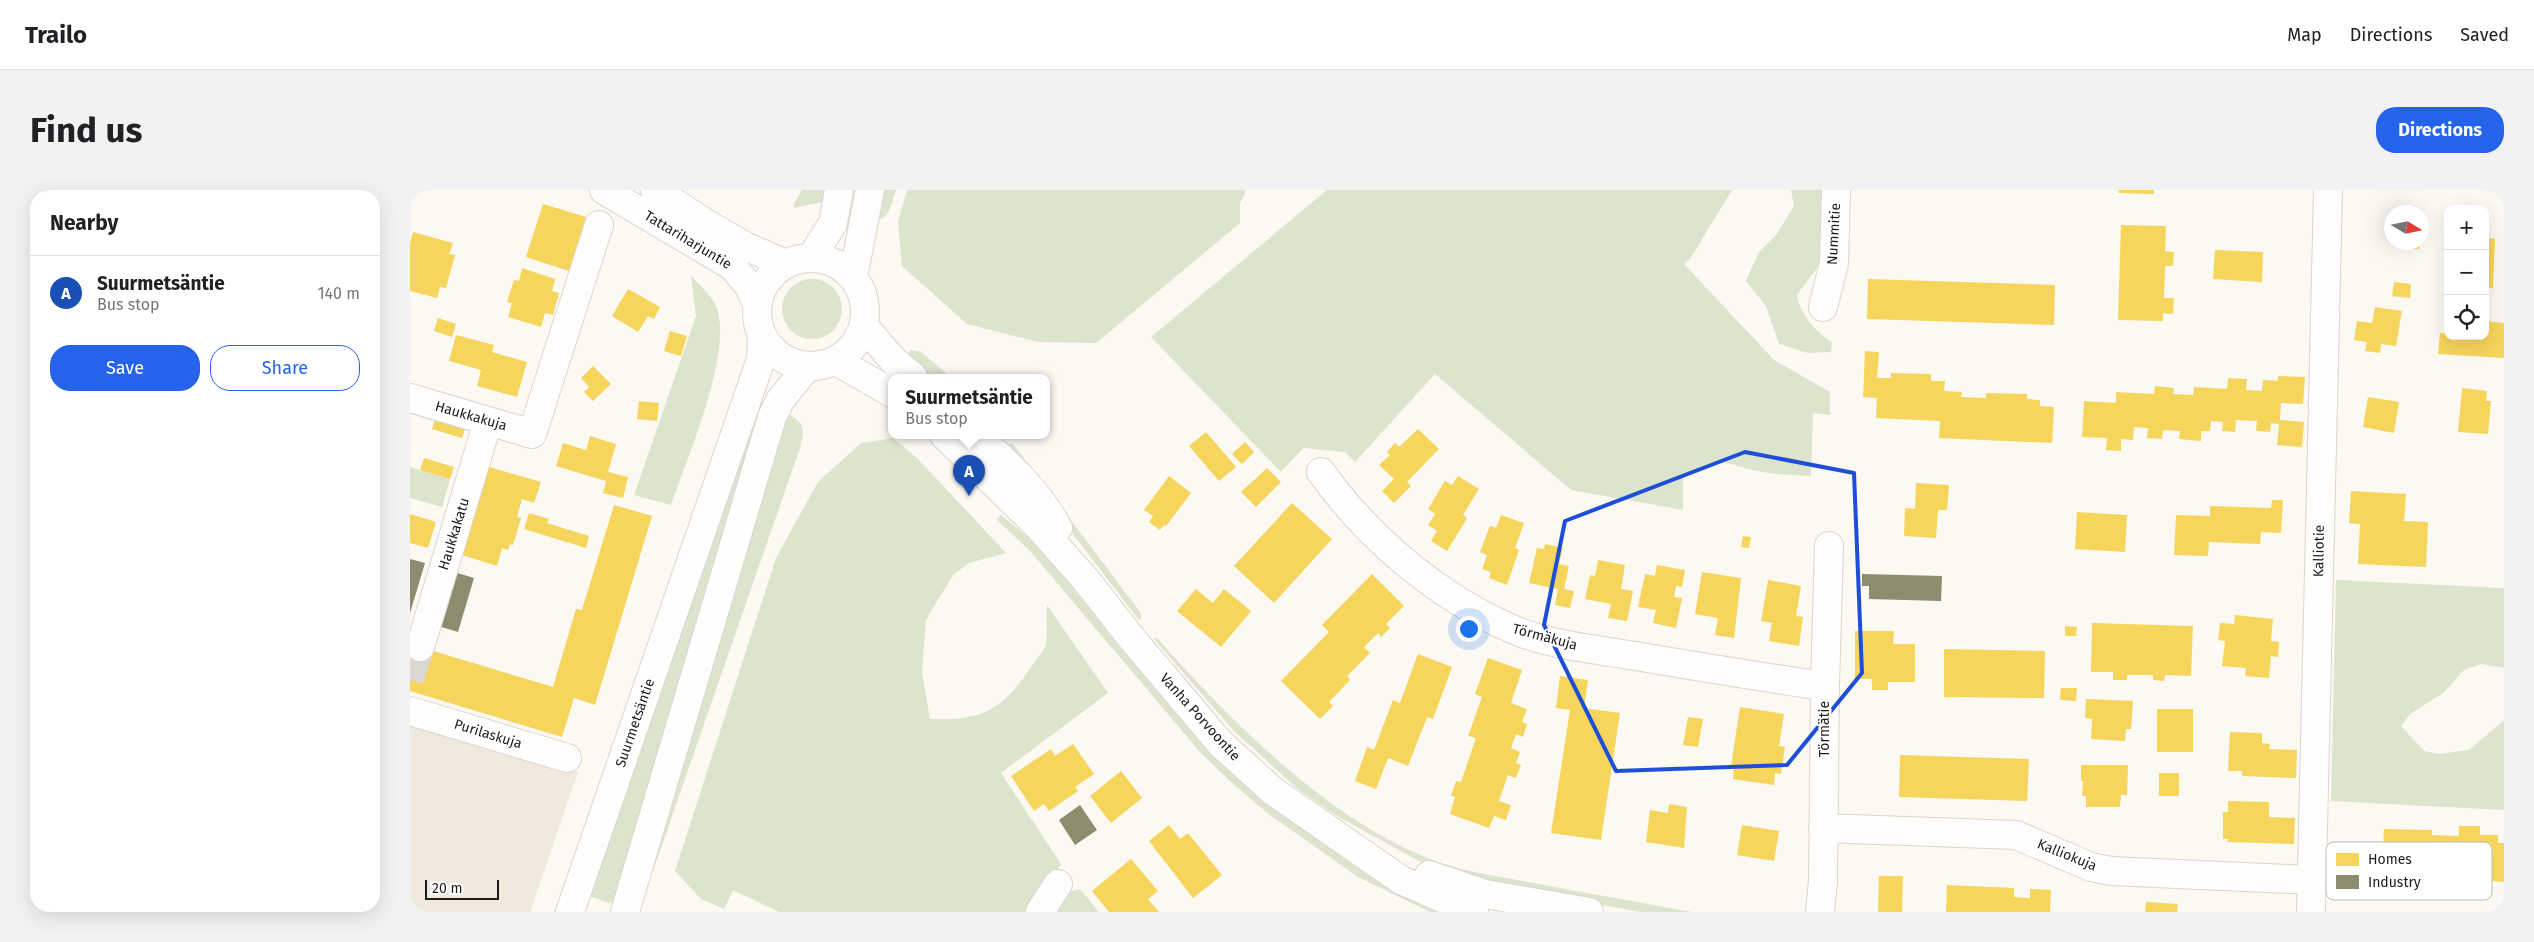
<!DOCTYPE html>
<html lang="en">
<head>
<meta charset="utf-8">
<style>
	body { margin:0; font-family:"Fira Sans",sans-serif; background:#f2f2f2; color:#202124 }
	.controls { position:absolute; right:15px; top:15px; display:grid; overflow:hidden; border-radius:10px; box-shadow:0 5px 20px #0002 }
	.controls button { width:45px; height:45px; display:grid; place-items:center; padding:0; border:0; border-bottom:1px solid #e0e0e0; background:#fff; color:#202124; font:25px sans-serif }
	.compass { position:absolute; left:1974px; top:15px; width:45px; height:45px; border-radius:50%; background:#fff; box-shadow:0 5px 20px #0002; rotate:100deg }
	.scale { position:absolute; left:15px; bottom:12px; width:74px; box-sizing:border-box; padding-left:5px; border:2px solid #1d1b18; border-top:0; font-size:14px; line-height:18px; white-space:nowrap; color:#1d1b18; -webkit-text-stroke:4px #fff; paint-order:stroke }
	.you { position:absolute; left:1058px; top:438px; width:18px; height:18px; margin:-12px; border:4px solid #fff; border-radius:50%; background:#1a73e8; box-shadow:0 0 0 8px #1a73e833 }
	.badge { display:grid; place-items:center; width:32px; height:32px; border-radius:50%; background:#2563eb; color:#fff; font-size:16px; font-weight:700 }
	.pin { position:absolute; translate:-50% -41px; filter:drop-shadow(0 1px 2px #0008) }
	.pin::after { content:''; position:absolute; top:26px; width:18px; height:15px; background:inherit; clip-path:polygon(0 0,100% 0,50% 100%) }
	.popup { position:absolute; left:478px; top:184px; width:162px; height:65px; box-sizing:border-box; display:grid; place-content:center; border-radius:10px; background:#fff; filter:drop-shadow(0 1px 4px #0005); font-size:16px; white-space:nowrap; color:#757577 }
	.popup b { font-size:19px; color:#202124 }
	.popup::after { content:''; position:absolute; left:50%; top:100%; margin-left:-10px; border:10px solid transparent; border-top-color:#fff }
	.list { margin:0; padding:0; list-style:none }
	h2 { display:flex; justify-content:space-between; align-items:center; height:65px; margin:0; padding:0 20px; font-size:21px }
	h2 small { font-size:16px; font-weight:400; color:#757577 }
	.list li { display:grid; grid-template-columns:32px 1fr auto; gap:15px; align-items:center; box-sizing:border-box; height:75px; padding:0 20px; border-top:1px solid #e0e0e0 }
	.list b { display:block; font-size:19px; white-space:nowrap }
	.list p { margin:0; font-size:16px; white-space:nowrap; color:#757577 }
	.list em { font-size:16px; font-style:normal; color:#757577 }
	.actions { display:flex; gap:10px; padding:15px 20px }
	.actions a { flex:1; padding:11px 0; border:1px solid #2563eb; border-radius:20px; text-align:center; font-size:18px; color:#2563eb }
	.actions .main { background:#2563eb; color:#fff }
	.icon { flex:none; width:28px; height:28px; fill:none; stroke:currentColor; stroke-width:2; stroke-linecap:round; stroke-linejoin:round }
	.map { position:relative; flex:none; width:2094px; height:722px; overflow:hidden; border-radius:20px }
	header { display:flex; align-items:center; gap:30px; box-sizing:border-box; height:70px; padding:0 25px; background:#fff; border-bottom:1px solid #e0e0e0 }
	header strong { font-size:24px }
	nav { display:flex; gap:28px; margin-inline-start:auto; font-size:18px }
	.intro { display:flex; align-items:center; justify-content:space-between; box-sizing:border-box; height:120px; padding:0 30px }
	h1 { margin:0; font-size:35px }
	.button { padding:12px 22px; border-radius:20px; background:#2563eb; color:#fff; font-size:18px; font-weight:700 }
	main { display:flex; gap:30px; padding:0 30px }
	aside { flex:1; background:#fff; border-radius:20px; box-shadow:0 5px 20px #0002 }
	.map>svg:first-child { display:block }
	.built { fill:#f0e9de }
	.green { fill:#dde4cd }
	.homes { fill:#f6d55c }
	.industry { fill:#8c8c6e }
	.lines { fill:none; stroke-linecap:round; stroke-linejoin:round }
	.minor-tunnel { stroke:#dbd7d1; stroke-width:28; stroke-dasharray:28 14; stroke-linecap:butt }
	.minor-casing { stroke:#d9d6d2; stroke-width:30 }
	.secondary-casing { stroke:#d9d6d2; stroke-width:30 }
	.primary-casing { stroke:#d9d6d2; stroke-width:30 }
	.minor { stroke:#fffefd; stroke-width:28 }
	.secondary { stroke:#fffefd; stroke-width:28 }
	.primary { stroke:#fffefd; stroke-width:28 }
	.marked { fill:none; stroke:#1d4ed8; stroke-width:4; stroke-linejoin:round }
	.labels { text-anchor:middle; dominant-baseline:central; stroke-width:5; stroke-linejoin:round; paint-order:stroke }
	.street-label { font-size:14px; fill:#1d1b18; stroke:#fff }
	.key { fill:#fff; stroke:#bbbbba; stroke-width:1 }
	.key-label { font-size:14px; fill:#1d1b18 }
</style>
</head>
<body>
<header>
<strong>Trailo</strong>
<nav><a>Map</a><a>Directions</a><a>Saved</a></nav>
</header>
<div class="intro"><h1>Find us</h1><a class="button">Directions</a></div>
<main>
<aside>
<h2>Nearby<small></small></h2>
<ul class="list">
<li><span class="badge" style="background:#1a4fb4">A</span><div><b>Suurmetsäntie</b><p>Bus stop</p></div><em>140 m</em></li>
</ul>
<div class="actions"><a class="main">Save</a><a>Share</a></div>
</aside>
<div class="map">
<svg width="2094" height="722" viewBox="0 0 2094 722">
	<rect width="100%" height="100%" fill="#fcf8f2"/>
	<path class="built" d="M0 532 168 582 120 722H0Z"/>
	<path class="green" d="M392 0H421L418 11 384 18V14Z
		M468 0H486C481 14 480 30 463 31Z
		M497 0H836L830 14V33L686 153 628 152 557 134 492 76 488 32Z
		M917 0H1322L1280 69 1274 74 1364 170 1420 202V225L1403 223 1401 286C1385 285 1369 285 1353 282 1317 276 1307 260 1273 289V320L1161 300 1025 184 945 272 935 262 893 258 871 282 741 147Z
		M1381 0H1417L1415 67 1387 105C1390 124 1405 142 1422 152L1421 162 1398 163 1369 154 1356 116 1336 91 1349 62 1367 44 1384 16Z
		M281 85C288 94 300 104 305 114 326 157 276 271 261 315L224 305 286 126Z
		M372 119a30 30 0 1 1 60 0a30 30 0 1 1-60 0Z
		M501 160 511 162 541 187H520L495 166Z
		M346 207 356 213 209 710 199 713 174 704Z
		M377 223C393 232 395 237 391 255L243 681H239Z
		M483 248 507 268 596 363 559 373 543 385 516 430 512 482 520 529C570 531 591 521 619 480 624 472 634 462 636 454 638 442 636 428 637 415L698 503 591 583 651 674 621 722H369L323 700 314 719 291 709 265 681 366 368 408 292 451 253Z
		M600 253 604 255 730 422 731 429 729 430 596 257Z
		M0 277 40 289 32 317 0 308Z
		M591 325 624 352 772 528 892 637 936 670 975 692 1042 722H1020L948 687 860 625 823 594 790 562 620 361 587 330Z
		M1926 390 2094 398V478L2071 474 2054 480 2033 503 2000 524 1991 536 2014 561 2029 564 2059 560 2094 530V620L1921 611Z
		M747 448C822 533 935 648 1048 678 1075 685 1105 689 1133 695 1183 704 1232 713 1282 722H1230L1085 695 1009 671 927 626 889 600 824 541 744 449Z
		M670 699 689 722H637L649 705Z"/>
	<path class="homes" d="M1709 0H1744V4L1708 3Z
		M133 14 176 27 159 81 116 67Z
		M1711 35 1756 36 1755 61 1764 62 1763 76H1755L1754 108H1764L1763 124 1753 123V131L1708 130Z
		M3 42 43 53 39 64 45 65 36 98 30 97 27 108 0 101V53Z
		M2075 48 2085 49 2083 98H2075Z
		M1989 52H2010L2009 59 1989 58Z
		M1805 60 1853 62 1852 92 1803 89Z
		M112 78 145 89 142 101 149 103 143 125 135 123 131 137 98 127 102 113 97 112 104 90 109 91Z
		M1458 89 1645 95 1644 135 1457 129Z
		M1984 92 2001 94 2000 108 1982 106Z
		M218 99 250 117 244 129 238 126 228 142 202 126Z
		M1965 117 1992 121 1986 156 1971 154 1970 163 1955 161 1957 152 1944 150 1947 131 1962 133Z
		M28 128 46 134 42 147 24 141Z
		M2075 131 2094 133V168L2028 164 2030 143H2038V146H2075Z
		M260 141 277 146 271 166 254 161Z
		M46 145 84 155 82 162 117 172 107 207 67 196 71 180 39 171Z
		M1455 161 1469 162 1467 188H1481V183L1521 184V191H1535L1534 201 1552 202 1551 207 1576 208V203L1617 204V209L1630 210V216L1644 217 1642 253 1529 248 1530 231 1466 228 1467 208 1453 207Z
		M183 176 201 194 183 211 174 202 179 197 171 188Z
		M1868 186 1895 187 1893 214 1871 213 1870 230 1894 232 1892 257 1867 255 1869 234 1861 233 1860 242 1846 241 1847 231 1826 230 1825 242 1812 241 1813 232 1801 231 1800 241H1791V251L1769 249 1770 241 1753 240 1752 249 1737 248 1738 238 1724 237 1723 250 1711 249V261L1696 260 1697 248 1672 247 1674 211 1706 213V202L1744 204 1745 196 1764 198 1763 204 1783 205 1784 197 1817 199 1818 188 1837 189 1836 200 1852 201 1853 190 1868 191Z
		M2052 198 2077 201 2076 211H2081L2078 244 2048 242Z
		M1958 207 1989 212 1984 243 1953 237Z
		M229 211 249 213 247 231 227 229Z
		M26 226 56 235 52 248 22 239Z
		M1008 239 1029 259 997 292 1001 296 984 313 972 301 984 289 969 275 980 265 977 262 985 253 989 257Z
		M796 242 826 277 809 291 779 256Z
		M180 246 206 254 198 282 218 287 213 308 193 303 198 284 196 291 146 276 153 253 176 260Z
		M835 252 844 262 832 274 822 264Z
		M14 268 44 277 40 289 10 280Z
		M76 276 131 292 124 313 112 309 107 327 111 328 103 355 100 354 98 360 92 358 87 376 49 364Z
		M857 278 871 292 846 317 831 302Z
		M759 286 781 303 756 336 754 335 750 340 739 332 743 326 734 320Z
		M1048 286 1069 299 1053 325 1057 328 1037 361 1021 351 1027 341 1018 335 1025 324 1018 319 1035 291 1042 295Z
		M1506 293 1539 295 1537 320H1528L1526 348 1494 346 1495 318 1505 319Z
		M1941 301 1996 304 1994 331 2018 332 2016 377 1948 374 1950 334 1939 333Z
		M1862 310H1873L1871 343 1851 342 1850 354 1799 352 1798 366 1764 365 1766 325 1800 326V316L1861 318Z
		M882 313 922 349 864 413 824 376Z
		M204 315 242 326 185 515 164 508 152 547 0 501V454L143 497 166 419 172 420Z
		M1667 322 1717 325 1715 362 1665 359Z
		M119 323 139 329 137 333 179 346 176 358 114 339Z
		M0 324 26 332 18 358 0 353Z
		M1091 325 1114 333 1105 358 1109 360 1097 395 1079 388 1081 382 1072 379 1077 365 1070 362 1080 336 1086 338Z
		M1333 346 1341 347 1339 358 1331 357Z
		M1135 354 1153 358 1149 374 1159 376 1154 399 1164 401 1160 418 1145 415 1148 399 1119 393 1127 358 1134 359Z
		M1188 370 1215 375 1211 399 1223 401 1217 431 1198 428 1201 414 1175 409 1180 385 1185 386Z
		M1247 375 1275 380 1272 397 1266 396 1264 407 1272 408 1266 438 1243 433 1246 420 1228 417 1235 384 1245 386Z
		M1292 382 1331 388 1324 448 1305 445 1308 428 1285 424Z
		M962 384 994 416 976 434 980 438 971 447 968 443 954 457 960 463 937 486 940 490 919 512 923 516 910 529 871 491 919 442 912 435Z
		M1358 390 1391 396 1386 426 1393 427 1389 456 1359 451 1362 433 1351 431Z
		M786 399 803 413 814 399 841 421 811 457 767 421Z
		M1825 425 1863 429 1861 451 1869 452 1868 467 1861 466 1859 488 1835 486 1836 478 1812 476 1815 451 1808 450 1810 433 1824 434Z
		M1682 433 1783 436 1781 486 1755 485 1754 491 1743 490V485H1717V490H1703V482H1681Z
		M1655 436 1667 437 1666 446H1655Z
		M1445 441H1484L1483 454H1505V492H1478V500H1462V489H1445Z
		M1534 459 1635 461 1634 508 1534 507Z
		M1008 464 1042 477 1023 529 1017 527 998 576 978 568 966 599 945 591 957 557 964 560 983 510 990 513Z
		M1078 468 1112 480 1101 513 1117 519 1112 532 1117 534 1113 547 1106 544 1101 558 1110 562 1106 573 1111 575 1106 588 1098 585 1089 611 1101 615 1096 630 1084 626 1079 638 1040 624 1045 607 1041 606 1046 591 1051 592 1066 548 1058 546 1072 507 1065 504Z
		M1150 486 1178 490 1174 518 1210 523 1191 650 1141 643 1160 520 1146 518Z
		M1651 498H1667L1666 511 1650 510Z
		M1676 509 1723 511 1721 539H1716L1715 551 1681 549 1682 529 1675 528Z
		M1330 517 1374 524 1369 556 1375 557 1371 584 1365 583 1364 595 1323 589 1324 577H1321Z
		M1747 519H1783V562H1747Z
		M1278 527 1293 529 1288 557 1273 555Z
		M1820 542 1852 543V553L1860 554 1859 559 1887 560 1886 588 1832 586V581H1818Z
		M663 554 684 584 665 597 668 601 639 621 634 614 624 621 601 586 641 559 645 566Z
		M1490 565 1619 569 1617 611 1489 607Z
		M1671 575H1718L1717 605H1711L1710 617H1676V606H1672L1673 591H1671Z
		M711 581 732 608 701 633 680 606Z
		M1749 583H1769V606H1749Z
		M1818 611 1859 612V627L1885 628 1884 654 1817 652 1818 649H1813V622H1818Z
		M1259 614 1277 617 1274 658 1236 652 1240 620 1258 623Z
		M759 635 770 649 778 643 812 685 783 708 739 651Z
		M1332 635 1369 641 1364 671 1327 665Z
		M2049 636H2070V645H2088V653H2094V692L2082 691V685H2074V697H2054V684H2047V671H2021V684L1947 683V662H1973L1974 639 2022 640V645L2049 646Z
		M721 669 748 701 738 709 749 722H699L682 701Z
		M1469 686H1493L1492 722H1468Z
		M1537 695 1604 698V707L1620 708V699L1641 700 1640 722H1536Z
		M1736 712 1768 714 1767 722H1735Z"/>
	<path class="industry" d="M0 369 15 373 0 423Z
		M44 382 64 388 48 442 28 436Z
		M1452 384 1532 386 1531 411 1459 409V396H1452Z
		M670 615 687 640 665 655 649 630Z"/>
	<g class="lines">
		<path class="minor-tunnel" d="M0 490 10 457"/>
		<defs>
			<path id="minor" d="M1413 117 1424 73 1426 0
				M0 208 122 244 189 35
				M911 282C958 348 1028 407 1102 439 1136 454 1176 458 1213 464 1280 475 1347 487 1415 496
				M10 457 78 231
				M0 521 157 568
				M1413 638 1606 645 1681 677 1701 681 1902 690
				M630 722 648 694
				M1410 722 1413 691 1415 496 1419 356
				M1901 722 1918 0"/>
			<path id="secondary" d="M160 722 351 169 352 145
				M215 722 362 227 371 209 397 177"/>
			<path id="primary" d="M194 0 322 76 339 96 347 114
				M245 0 300 36 335 56 376 74
				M401 68 423 33 429 0
				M347 122a54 54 0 1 1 108 0a54 54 0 1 1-108 0Z
				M443 87 460 0
				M454 136 483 170 503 187
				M426 171 482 203
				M534 245 628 336 676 390 723 450 811 554 863 601 991 690 1064 722
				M566 245C596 272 629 302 648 338
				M1019 685 1075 704 1179 722"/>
		</defs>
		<use href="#minor" class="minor-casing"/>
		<use href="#secondary" class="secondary-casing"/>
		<use href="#primary" class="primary-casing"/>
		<use href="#minor" class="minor"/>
		<use href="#secondary" class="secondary"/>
		<use href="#primary" class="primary"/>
	</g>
	<path class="marked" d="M1335 262 1444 283 1452 483 1377 575 1206 581 1134 435 1155 331Z"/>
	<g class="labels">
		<g class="street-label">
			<text transform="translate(1424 44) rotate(-87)">Nummitie</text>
			<text transform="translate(278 50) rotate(31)">Tattariharjuntie</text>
			<text transform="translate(61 226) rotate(16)">Haukkakuja</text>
			<text transform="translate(44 344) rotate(-73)">Haukkakatu</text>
			<text transform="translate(1909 361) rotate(-89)">Kalliotie</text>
			<text transform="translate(1135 447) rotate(15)">Törmäkuja</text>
			<text transform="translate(790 527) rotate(48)">Vanha Porvoontie</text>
			<text transform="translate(225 533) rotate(-71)">Suurmetsäntie</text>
			<text transform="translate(1414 539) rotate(-90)">Törmätie</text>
			<text transform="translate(78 544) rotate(17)">Purilaskuja</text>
			<text transform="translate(1657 665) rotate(22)">Kalliokuja</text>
		</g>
	</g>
	<rect x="1916" y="652" width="166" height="58" rx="8" class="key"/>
	<rect x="1926" y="663" width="23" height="13" fill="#f6d55c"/>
	<rect x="1926" y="685" width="23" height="14" fill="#8c8c6e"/>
	<g class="key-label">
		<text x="1958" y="674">Homes</text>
		<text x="1958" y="697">Industry</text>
	</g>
</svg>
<div class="controls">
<button>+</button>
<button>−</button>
<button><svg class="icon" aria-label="locate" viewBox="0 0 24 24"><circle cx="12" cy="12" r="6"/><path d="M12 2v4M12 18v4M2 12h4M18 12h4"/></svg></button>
</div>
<svg class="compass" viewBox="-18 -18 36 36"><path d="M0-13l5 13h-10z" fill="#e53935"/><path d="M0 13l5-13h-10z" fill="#757577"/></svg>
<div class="scale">20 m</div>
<div class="you"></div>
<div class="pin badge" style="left:559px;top:306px;background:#1a4fb4">A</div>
<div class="popup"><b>Suurmetsäntie</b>Bus stop</div>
</div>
</main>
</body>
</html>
